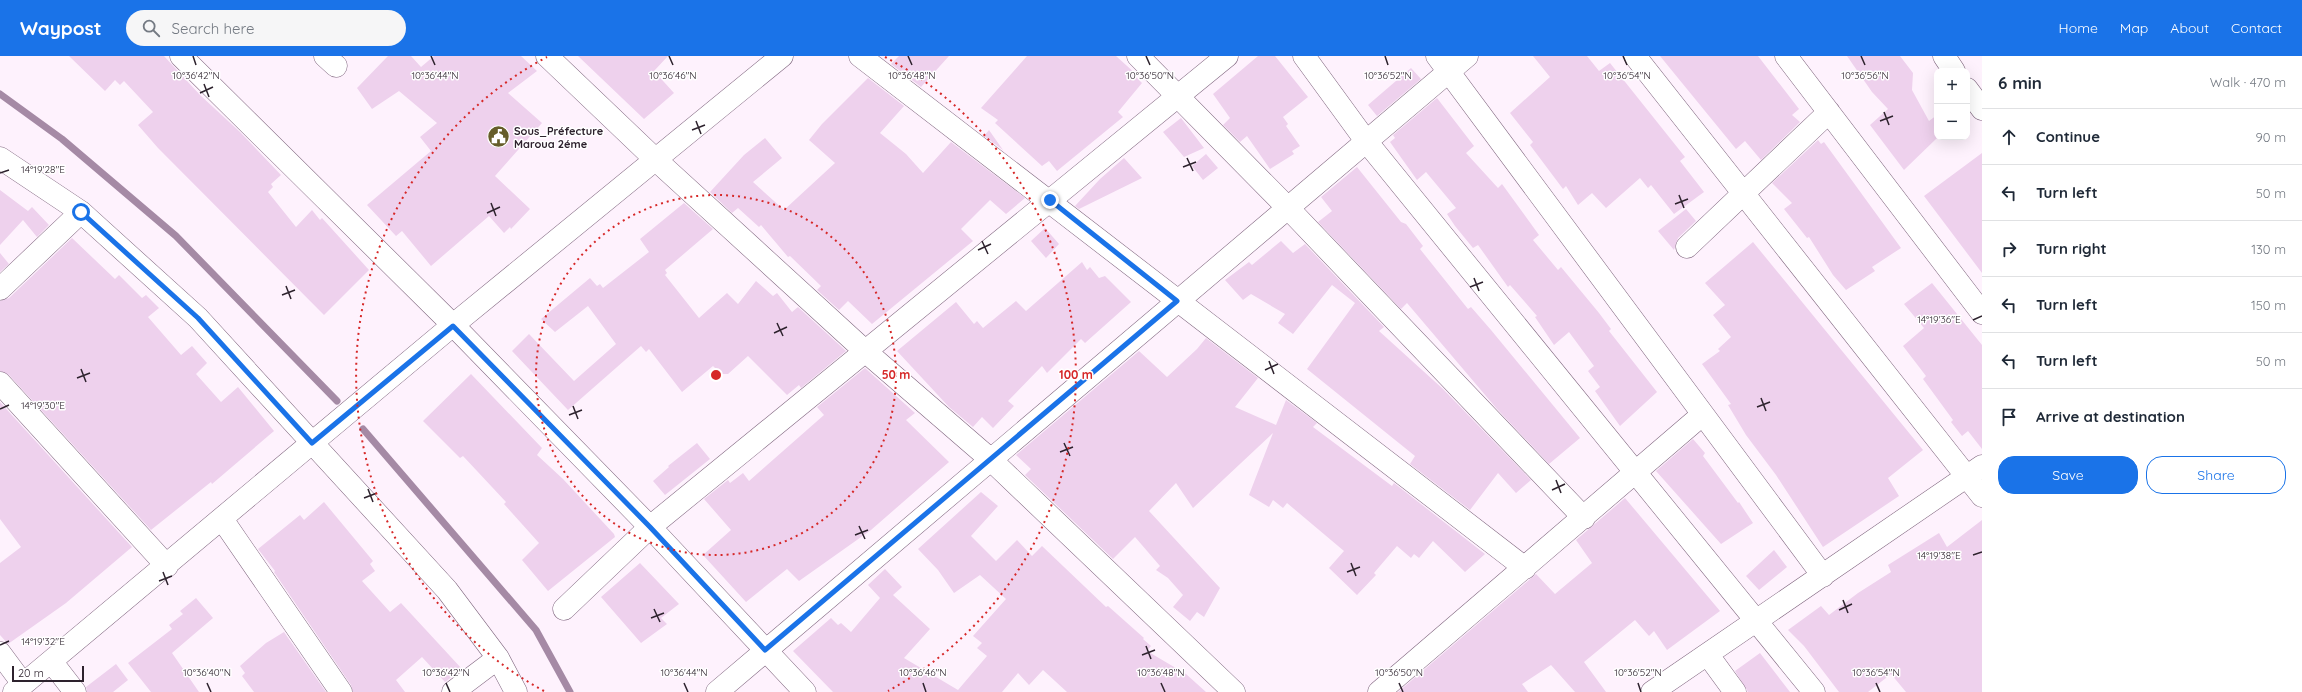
<!DOCTYPE html>
<html lang="en">
<head>
<meta charset="utf-8">
<style>
	body { margin:0; font-family:Quicksand,sans-serif; background:#f6f6f7; color:#1f2937 }
	.controls { position:absolute; right:12px; top:12px; display:grid; overflow:hidden; border-radius:8px; box-shadow:0 4px 16px #0002 }
	.controls button { width:36px; height:36px; display:grid; place-items:center; padding:0; border:0; border-bottom:1px solid #e0e1e3; background:#fff; color:#1f2937; font:20px sans-serif }
	.scale { position:absolute; left:12px; bottom:10px; width:72px; box-sizing:border-box; padding-left:4px; border:2px solid #2d222d; border-top:0; font-size:11px; line-height:14px; white-space:nowrap; color:#2d222d; -webkit-text-stroke:3px #fff; paint-order:stroke }
	.stop { position:absolute; width:12px; height:12px; margin:-9px; border:3px solid #1a73e8; border-radius:50%; background:#fff }
	.stop.end { background:#1a73e8; border-color:#fff; box-shadow:0 1px 4px #0008 }
	.list { margin:0; padding:0; list-style:none }
	h2 { display:flex; justify-content:space-between; align-items:center; height:52px; margin:0; padding:0 16px; font-size:17px }
	h2 small { font-size:13px; font-weight:400; color:#747a83 }
	.list li { display:grid; grid-template-columns:26px 1fr auto; gap:12px; align-items:center; box-sizing:border-box; height:56px; padding:0 16px; border-top:1px solid #e0e1e3 }
	.list b { display:block; font-size:15px; white-space:nowrap }
	.list em { font-size:13px; font-style:normal; color:#747a83 }
	.actions { display:flex; gap:8px; padding:12px 16px }
	.actions a { flex:1; padding:9px 0; border:1px solid #1a73e8; border-radius:16px; text-align:center; font-size:14px; color:#1a73e8 }
	.actions .main { background:#1a73e8; color:#fff }
	.icon { flex:none; width:22px; height:22px; fill:none; stroke:currentColor; stroke-width:2; stroke-linecap:round; stroke-linejoin:round }
	.map { position:relative; flex:none; width:1982px; height:636px; overflow:hidden }
	header { display:flex; align-items:center; gap:24px; box-sizing:border-box; height:56px; padding:0 20px; background:#1a73e8; color:#fff }
	header strong { font-size:19px }
	nav { display:flex; gap:22px; margin-inline-start:auto; font-size:14px }
	.search { width:280px; height:36px; background:#f6f6f7; display:flex; align-items:center; gap:10px; box-sizing:border-box; padding:0 14px; border-radius:22px; color:#747a83; font-size:15px }
	main { display:flex }
	aside { flex:1; background:#fff }
	.map>svg:first-child { display:block }
	.lines { fill:none; stroke-linecap:round; stroke-linejoin:round }
	.stream { stroke:#a58aa5; stroke-width:7 }
	.building { fill:#eed1ed }
	.street-casing { stroke:#7f657e; stroke-width:23 }
	.street { stroke:#fff; stroke-width:22 }
	.route { stroke:#1a73e8; stroke-width:5 }
	.ticks { fill:none; stroke:#2d222d; stroke-width:1.5 }
	.ring { fill:none; stroke:#d62828; stroke-width:2; stroke-dasharray:2 4 }
	.labels { text-anchor:middle; dominant-baseline:central; stroke-width:3; stroke-linejoin:round; paint-order:stroke }
	.poi-label { font-size:11px; font-weight:bold; fill:#2d222d; stroke:#fff; text-anchor:start }
	.ticks-label { font-size:10px; text-anchor:middle; fill:#2d222d; stroke:#fff; stroke-width:3; stroke-linejoin:round; paint-order:stroke }
	.centre { fill:#d62828; stroke:#fff; stroke-width:2 }
	.ring-label { font-size:12px; text-anchor:middle; font-weight:bold; fill:#d62828; stroke:#fff; stroke-width:3; stroke-linejoin:round; paint-order:stroke }
</style>
</head>
<body>
<header>
<strong>Waypost</strong>
<div class="search"><svg class="icon" aria-label="search" viewBox="0 0 24 24"><circle cx="10" cy="10" r="6"/><path d="M15 15l6 6"/></svg>Search here</div>
<nav><a>Home</a><a>Map</a><a>About</a><a>Contact</a></nav>
</header>
<main>
<div class="map">
<svg width="1982" height="636" viewBox="0 0 1982 636">
	<rect width="100%" height="100%" fill="#fef2fd"/>
	<g class="lines">
		<path class="stream" d="M0 38 62 83 176 180 337 345
			M363 373 536 574 570 636"/>
	</g>
	<path class="building" d="M69 0H164L200 39 240 76 281 119 271 128 273 131 268 136 296 171 312 154 320 164 322 162 369 214 324 259 158 92 138 69 153 56 124 25 120 29 115 24 105 35Z
		M388 0H411L421 11 434 0H521L537 15 508 37 542 67 495 120 530 153 511 173 510 171 504 177 489 160 431 210 402 175 396 180 367 149 431 95 420 81 437 67 399 35 372 53 357 32Z
		M578 0H668L654 15 674 37 644 63Z
		M899 0H949L921 31 891 8Z
		M1027 0H1116L1137 19 1135 20 1142 27 1118 56 1123 61 1057 115 1049 105 1042 110 995 67 998 64 981 52Z
		M1258 0H1275L1308 41 1283 61 1288 68 1286 70 1300 90 1292 95 1294 98 1270 113 1247 80 1240 86 1223 69 1230 62 1213 38Z
		M1533 0H1587L1599 15 1610 7 1685 101 1680 105 1704 136 1674 158 1651 129 1648 132 1640 122 1606 152 1592 137 1578 149 1566 130 1563 133 1530 89 1533 86 1510 57 1550 21Z
		M1660 0H1758L1799 53 1792 59 1800 66 1761 104 1745 85 1736 93Z
		M1847 0H1900L1913 17 1912 34 1929 65 1937 59V82L1904 114 1870 69 1888 53 1872 36Z
		M1411 12 1421 23 1377 60 1368 49Z
		M868 22 904 50 880 77 906 98 923 117 951 86 1025 142 1006 158 990 144 961 173 973 185 872 268 848 245 839 254 817 234 821 230 790 200 788 201 761 169 759 171 738 152 732 157 710 136 744 99 765 82 782 102 753 126 784 154 835 107 809 84 822 68Z
		M1437 42 1474 90 1466 97 1498 132 1502 128 1539 179 1533 184 1558 214 1561 211 1599 257 1611 273 1609 275 1657 336 1620 370 1595 335 1600 331 1588 315 1594 310 1569 276 1554 289 1535 261 1537 260 1510 229 1508 231 1478 189 1473 192 1455 170 1447 158 1456 152 1426 116 1417 124 1390 86 1395 82 1393 79Z
		M1181 62 1204 92 1184 101 1163 76Z
		M989 74 1003 94 984 80Z
		M1818 84 1821 88 1824 86 1901 192 1872 211 1875 215 1846 234 1833 219 1809 181 1807 182 1784 153 1792 147 1772 127Z
		M1982 97V217L1924 140Z
		M1206 98 1218 112 1203 124 1192 110Z
		M1124 102 1142 122 1079 153 1075 150 1100 123Z
		M1357 111 1401 166 1406 168 1423 190 1420 193 1468 253 1471 251 1491 274 1580 382 1549 408 1497 353 1407 247 1401 253 1318 166 1332 155 1321 141Z
		M0 134 28 155 32 151 49 169 37 181 23 164 0 189Z
		M684 147 713 173 665 214 667 217 665 219 699 262 727 237 738 248 756 225 773 240 777 237 792 256 798 251 846 295 801 332 799 329 787 339 748 300 728 318H721L713 310 682 336 649 293 646 296 641 290 568 354 512 295 529 278 574 325 616 288 588 250 555 276 541 263 590 222 597 230 600 228 603 232 649 196 640 183Z
		M1686 153 1696 165 1678 182 1674 194 1658 175Z
		M1045 172 1059 188 1046 202 1031 185Z
		M72 182 115 223 119 219 142 242 146 239 159 252 148 261 181 299 192 290 207 307 196 318 221 346 238 331 274 375 212 428 211 426 151 474 9 319 0 315V245L9 242Z
		M1281 185 1293 197 1305 188 1384 271 1379 275 1443 333 1531 424 1516 437 1498 417 1470 454 1410 408 1415 400 1307 313 1355 247 1332 229 1293 278 1278 267 1285 258 1251 238 1243 244 1225 224 1249 206 1252 209Z
		M1753 186 1923 394 1888 422 1899 440 1823 491 1776 419 1746 379 1728 349 1731 348 1702 308 1720 295 1718 293 1731 281 1713 259 1725 249 1705 227Z
		M0 197 9 208 0 216Z
		M1082 206 1087 214 1090 211 1099 222 1105 220 1131 246 1085 287 1081 283 1047 317 1042 310 1008 345 1014 350 993 372 982 361 973 371 949 351 897 295 956 246 974 268 977 265 983 272 1016 245 1026 255Z
		M1932 227 1982 289V393L1968 375 1962 380 1951 366 1953 364 1923 323 1926 320 1903 290 1924 272 1904 248Z
		M1206 282 1258 322 1235 351 1276 369 1286 344 1317 367 1313 371 1392 430 1394 427 1485 498 1465 516 1433 485 1419 502 1414 498 1411 502 1397 490 1374 517 1376 519 1357 539 1329 512 1344 495 1287 447 1283 452 1273 444 1269 451 1249 439 1273 377 1193 452 1176 427 1149 455 1220 532 1204 561 1197 556 1190 565 1173 551 1183 539 1168 522 1156 514 1160 510 1135 481 1113 503 1025 419 1031 413 1016 399 1139 295 1167 321 1197 293Z
		M865 312 915 357 906 364 949 406 871 474 799 525 787 513 746 546 703 499 731 474 704 443 728 424 730 427 743 417 749 425 824 359 817 351Z
		M471 318 542 392 537 399 563 423 614 478 615 481 548 535 522 504 539 487 504 448 506 446 463 400 460 402 423 365Z
		M0 346 132 491 66 547 8 588 0 579V507L21 491 0 463Z
		M1693 383 1705 397 1703 400 1738 447 1739 446 1753 467 1721 488 1656 415Z
		M697 387 710 403 665 439 653 425 669 411 668 410Z
		M981 436 998 450 971 480 996 505 1017 484 1032 500 1042 490 1106 551 1108 550 1144 582 1143 583 1151 590 1147 595 1186 618 1206 636H1067L1043 614 1029 629 1018 617 1002 636H833L793 595 831 562 838 569 841 567 851 576 880 542 868 529 885 513 902 531 893 539 930 573 904 602 958 634 987 600 977 592 982 587 973 580 1006 543 980 519 954 537 938 514 918 493Z
		M1625 442 1720 555 1667 594 1654 575 1649 580 1635 564 1584 606 1606 636H1575L1551 609 1522 628 1528 636H1398L1536 518 1555 538 1592 507 1576 484Z
		M324 446 373 505 370 508 375 515 362 525 390 556 401 547 462 613 445 626 422 601 396 624 405 636H353L351 629 274 516 275 515 258 493 300 459 304 464Z
		M1982 464V636H1906L1891 618 1868 636H1839L1804 590 1788 574 1821 550 1829 559 1858 537 1891 516 1888 509 1939 477 1947 491Z
		M1774 494 1787 511 1759 534 1746 520Z
		M640 507 679 548 661 562 667 568 641 587 601 541Z
		M196 542 213 562 172 597 199 636H151L128 607 172 573 169 569 183 558 180 555Z
		M284 576 326 636H254L242 620 245 617 240 610 266 587Z
		M1760 597 1790 636H1748L1735 615Z
		M116 608 128 624 113 636H87L86 631Z"/>
	<g class="lines">
		<defs>
			<path id="street" d="M181 0 453 269 650 471 805 636
				M325 0 336 10
				M547 0 656 104 865 295 990 403 1234 636
				M860 0 1525 512
				M1138 0 1288 152 1584 462
				M1304 0 1366 85 1814 636
				M1437 0 1823 520
				M1635 0 1982 440
				M1786 0 1982 257
				M1944 0 1954 15
				M1967 33 1982 53
				M0 102 81 156 198 262 447 534 498 602 516 636
				M1687 191 1829 56
				M0 233 81 156
				M0 327 167 510
				M222 463 341 636
				M564 553 650 471 1227 0
				M0 597 23 628
				M1708 599 1735 636
				M51 605 75 636
				M14 636 453 269 782 0
				M453 636 498 602
				M717 636 1467 0
				M1379 636 1702 359
				M1652 636 1982 410"/>
		</defs>
		<use href="#street" class="street-casing"/>
		<use href="#street" class="street"/>
	</g>
	<g class="lines">
		<path class="route" d="M81 156 198 262 312 387 453 270 650 471 765 594 1177 245 1050 144"/>
	</g>
	<path class="ticks" d="M193 0 196 9M431 0 435 9M669 0 673 9M908 0 912 9M1146 0 1150 9M1385 0 1388 9M1623 0 1627 9M1861 0 1865 9M204 28 209 41M200 37 213 31M1884 56 1889 69M696 65 701 78M1880 65 1893 60M692 74 705 69M1187 102 1193 115M1183 111 1196 106M0 117 9 114M1679 139 1684 152M491 147 496 160M1675 148 1688 143M487 157 500 151M982 185 988 198M978 194 991 188M1474 222 1479 235M286 230 291 243M1470 231 1483 226M282 239 295 234M1973 264 1982 260M777 267 783 280M774 277 787 271M1269 305 1274 318M81 313 86 326M1265 314 1278 308M77 322 90 317M1761 342 1766 355M573 350 578 363M1757 351 1770 346M0 353 9 349M569 359 582 354M1064 387 1070 400M1060 396 1073 391M1556 424 1561 437M368 433 373 446M1552 434 1565 428M364 442 377 437M859 470 865 483M855 479 868 474M1973 499 1982 496M1351 507 1356 520M163 516 168 529M1347 516 1360 511M159 525 172 520M1843 544 1848 557M654 553 660 566M1839 554 1852 548M651 562 664 557M0 589 9 585M1146 590 1151 603M1142 599 1155 594M207 627 211 636M446 627 450 636M684 627 688 636M923 627 926 636M1161 627 1165 636M1399 627 1403 636M1638 627 1641 636M1876 627 1880 636"/>
	<g class="ring">
		<circle cx="716" cy="319" r="180"/>
		<path d="M544 635A360 360 0 0 1 547 1M885 1A360 360 0 0 1 888 635"/>
	</g>
	<defs>
		<symbol id="civic-disc" viewBox="-11 -11 22 22"><circle r="9.5" fill="#655d29" stroke="#fff"/><path d="M-.6-6.5H3V-4.5H.6V-3L4-1V1h2V6H-6V1h2V-1L-.6-3ZM-1.2 2.5V6h2.4V2.5Z" fill="#fff"/></symbol>
	</defs>
	<g fill-rule="evenodd">
		<use href="#civic-disc" x="486" y="68" width="25" height="25"/>
	</g>
	<g class="labels">
		<g class="poi-label">
			<text x="514" y="75">Sous_Préfecture<tspan x="514" dy="13">Maroua 2éme</tspan></text>
		</g>
	</g>
	<g class="ticks-label">
		<text x="1388" y="23">10°36'52"N</text>
		<text x="1627" y="23">10°36'54"N</text>
		<text x="1865" y="23">10°36'56"N</text>
		<text x="196" y="23">10°36'42"N</text>
		<text x="435" y="23">10°36'44"N</text>
		<text x="673" y="23">10°36'46"N</text>
		<text x="912" y="23">10°36'48"N</text>
		<text x="1150" y="23">10°36'50"N</text>
		<text x="43" y="117">14°19'28"E</text>
		<text x="1939" y="267">14°19'36"E</text>
		<text x="43" y="353">14°19'30"E</text>
		<text x="1939" y="503">14°19'38"E</text>
		<text x="43" y="589">14°19'32"E</text>
		<text x="207" y="620">10°36'40"N</text>
		<text x="446" y="620">10°36'42"N</text>
		<text x="684" y="620">10°36'44"N</text>
		<text x="923" y="620">10°36'46"N</text>
		<text x="1161" y="620">10°36'48"N</text>
		<text x="1399" y="620">10°36'50"N</text>
		<text x="1638" y="620">10°36'52"N</text>
		<text x="1876" y="620">10°36'54"N</text>
	</g>
	<circle cx="716" cy="319" r="6" class="centre"/>
	<g class="ring-label">
		<text x="896" y="323">50 m</text>
		<text x="1076" y="323">100 m</text>
	</g>
</svg>
<div class="controls">
<button>+</button>
<button>−</button>
</div>
<div class="scale">20 m</div>
<div class="stop" style="left:81px;top:156px"></div>
<div class="stop end" style="left:1050px;top:144px"></div>
</div>
<aside>
<h2>6 min<small>Walk · 470 m</small></h2>
<ul class="list">
<li><svg class="icon" aria-label="ahead" viewBox="0 0 24 24"><path d="M12 20V5M6 11l6-6 6 6"/></svg><div><b>Continue</b></div><em>90 m</em></li>
<li><svg class="icon" aria-label="left" viewBox="0 0 24 24"><path d="M17 20v-9H6M10 6l-5 5 5 5"/></svg><div><b>Turn left</b></div><em>50 m</em></li>
<li><svg class="icon" aria-label="right" viewBox="0 0 24 24"><path d="M7 20v-9h11M14 6l5 5-5 5"/></svg><div><b>Turn right</b></div><em>130 m</em></li>
<li><svg class="icon" aria-label="left" viewBox="0 0 24 24"><path d="M17 20v-9H6M10 6l-5 5 5 5"/></svg><div><b>Turn left</b></div><em>150 m</em></li>
<li><svg class="icon" aria-label="left" viewBox="0 0 24 24"><path d="M17 20v-9H6M10 6l-5 5 5 5"/></svg><div><b>Turn left</b></div><em>50 m</em></li>
<li><svg class="icon" aria-label="arrive" viewBox="0 0 24 24"><path d="M6 21V4h12l-3 4 3 4H6"/></svg><div><b>Arrive at destination</b></div></li>
</ul>
<div class="actions"><a class="main">Save</a><a>Share</a></div>
</aside>
</main>
</body>
</html>
